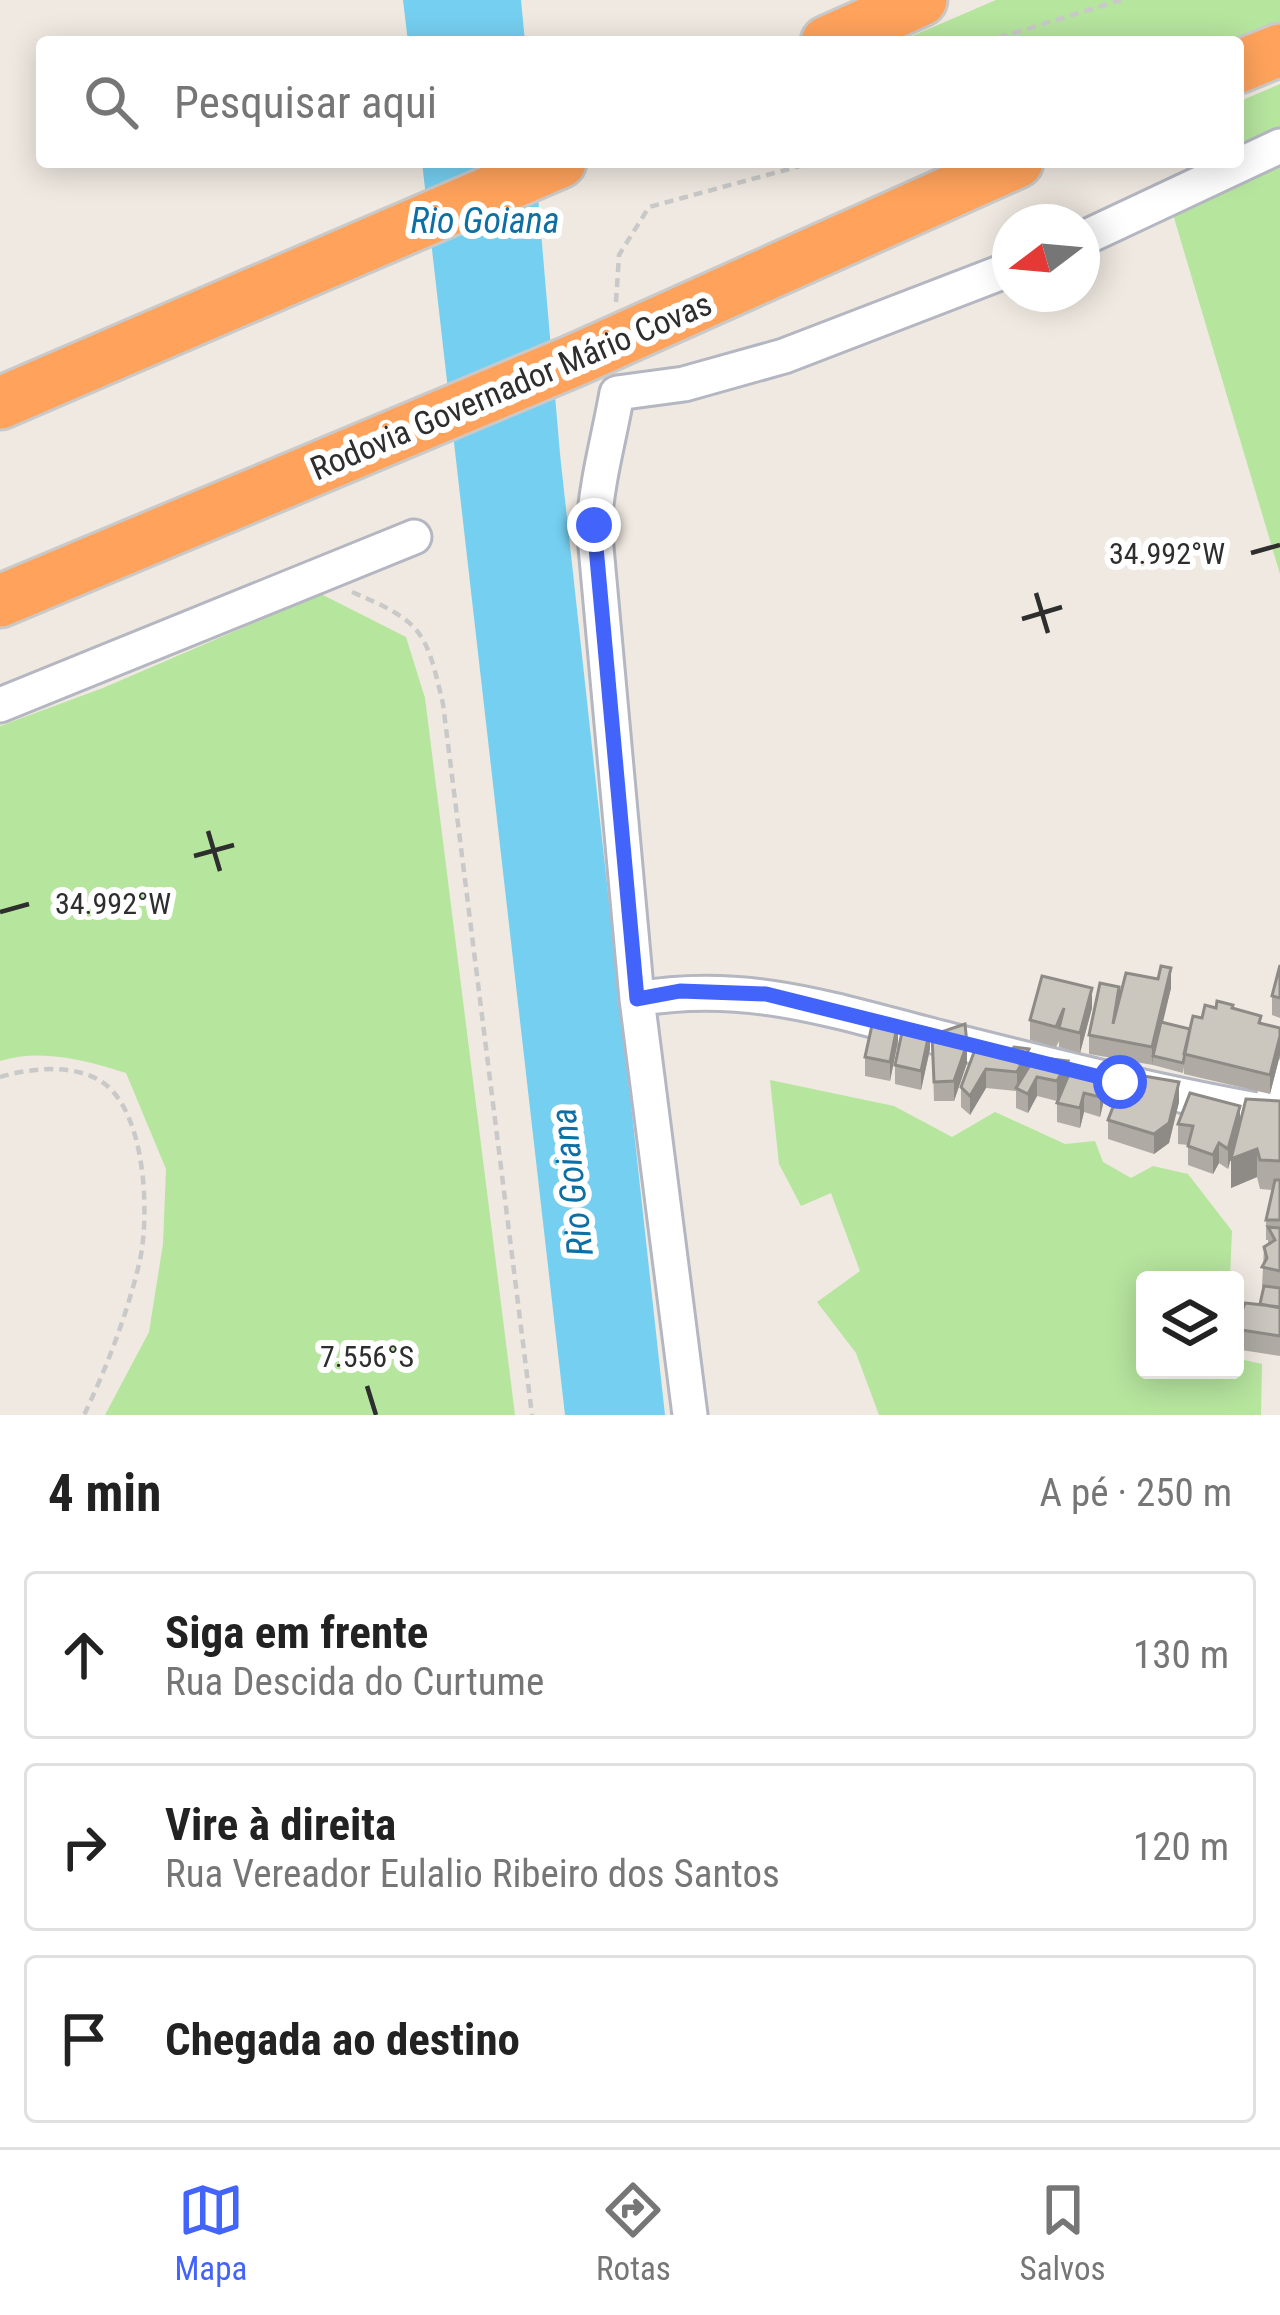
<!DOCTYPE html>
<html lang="pt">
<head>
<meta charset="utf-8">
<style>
	body { margin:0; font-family:"Roboto Condensed",sans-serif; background:#f2f2f2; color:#222 }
	.controls { position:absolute; right:36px; bottom:36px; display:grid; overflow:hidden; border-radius:12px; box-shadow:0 6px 30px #0003 }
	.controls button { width:108px; height:108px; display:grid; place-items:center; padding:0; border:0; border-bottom:3px solid #e0e0e0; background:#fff; color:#222; font:60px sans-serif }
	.compass { position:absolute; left:992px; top:204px; width:108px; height:108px; border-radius:50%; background:#fff; box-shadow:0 6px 30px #0003; rotate:254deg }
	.stop { position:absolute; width:36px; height:36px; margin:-27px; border:9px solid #4264fb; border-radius:50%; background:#fff }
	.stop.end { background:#4264fb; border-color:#fff; box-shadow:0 3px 12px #0008 }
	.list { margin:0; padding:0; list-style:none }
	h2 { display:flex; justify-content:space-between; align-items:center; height:156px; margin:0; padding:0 48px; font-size:51px }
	h2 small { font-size:39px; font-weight:400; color:#767676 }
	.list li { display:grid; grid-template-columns:78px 1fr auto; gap:36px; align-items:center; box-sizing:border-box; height:168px; margin:0 24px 24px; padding:0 24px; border:3px solid #e0e0e0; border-radius:12px }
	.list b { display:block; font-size:45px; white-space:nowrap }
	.list p { margin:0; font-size:39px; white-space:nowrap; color:#767676 }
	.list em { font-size:39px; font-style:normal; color:#767676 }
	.icon { flex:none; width:66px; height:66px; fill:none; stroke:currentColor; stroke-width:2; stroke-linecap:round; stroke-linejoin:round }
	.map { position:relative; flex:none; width:1280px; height:1415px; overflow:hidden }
	.search { position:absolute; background:#fff; box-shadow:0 6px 30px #0003; left:36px; right:36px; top:36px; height:132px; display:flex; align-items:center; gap:30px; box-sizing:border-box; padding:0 42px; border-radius:12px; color:#767676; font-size:45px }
	.sheet { height:732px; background:#fff }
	nav { display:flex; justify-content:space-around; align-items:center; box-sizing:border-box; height:168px; border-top:3px solid #e0e0e0; background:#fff; font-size:33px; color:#767676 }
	nav a { display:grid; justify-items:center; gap:6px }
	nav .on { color:#4264fb }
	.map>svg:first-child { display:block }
	.green { fill:#b6e59e }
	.water { fill:#75cff0 }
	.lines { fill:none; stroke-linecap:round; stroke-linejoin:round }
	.minor-casing { stroke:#b4b7c1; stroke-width:39 }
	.highway-casing { stroke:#c9c9c9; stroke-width:57 }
	.path { stroke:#c9c9c9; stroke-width:4.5; stroke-dasharray:9 6; stroke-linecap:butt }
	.minor { stroke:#fff; stroke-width:33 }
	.highway { stroke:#ffa35c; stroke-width:51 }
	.wall { fill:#afaba4 }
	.shaded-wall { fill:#8e8b86 }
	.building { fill:#cbc7bf; stroke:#8e8b86; stroke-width:3 }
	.route { stroke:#4264fb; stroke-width:15 }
	.ticks { fill:none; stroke:#2e2e2e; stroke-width:4.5 }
	.labels { text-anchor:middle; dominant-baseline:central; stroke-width:12; stroke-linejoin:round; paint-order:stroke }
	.street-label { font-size:33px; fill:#2e2e2e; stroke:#fff }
	.water-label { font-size:36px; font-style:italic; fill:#0d6fa3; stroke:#fff }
	.ticks-label { font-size:30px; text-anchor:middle; fill:#2e2e2e; stroke:#fff; stroke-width:12; stroke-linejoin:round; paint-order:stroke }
</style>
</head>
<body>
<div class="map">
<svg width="1280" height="1415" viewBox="0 0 1280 1415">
	<rect width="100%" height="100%" fill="#efe9e1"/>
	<path class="green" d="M996 0H1280V32L1238 42H898Z
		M1280 84V137L1238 157V102Z
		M1280 159V574L1172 211Z
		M321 594 406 637 425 698 515 1415H105L149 1332 163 1244 166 1169 126 1073C86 1060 41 1048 0 1061V726L103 688Z
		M770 1080 894 1106 952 1137 995 1112 1065 1144 1095 1141 1103 1162 1131 1178 1153 1166 1188 1174 1232 1231 1230 1280H1145V1370H1235V1358L1262 1364 1261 1415H879L856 1353 817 1302 860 1271 831 1193 801 1206 779 1164Z"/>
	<path class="water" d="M403 0H521L525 42H408Z
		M422 162H535L560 454 665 1415H565Z"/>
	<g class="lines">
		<defs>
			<path id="minor" d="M1082 239 1280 146
				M0 705 414 537
				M637 999C748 980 835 1011 941 1038 1053 1066 1166 1095 1280 1114
				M1269 1112 1280 1076
				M690 1415 637 999 594 525C597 480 609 438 617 393L684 384 784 356 1010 269"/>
			<path id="highway" d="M827 42 921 0
				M1238 67 1280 50
				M0 403 560 162
				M0 601 573 361 1017 162"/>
		</defs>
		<use href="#minor" class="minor-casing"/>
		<use href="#highway" class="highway-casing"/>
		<path class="path" d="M984 42 1121 0
			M616 302 619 255 649 207 815 162
			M352 592C423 622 426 631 443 704L532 1415
			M0 1077C30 1068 71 1064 99 1080 146 1107 150 1213 140 1260 128 1312 107 1367 84 1415"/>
		<use href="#minor" class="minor"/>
		<use href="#highway" class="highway"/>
	</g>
	<path class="wall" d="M1280 965V1018L1272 1015V996Z
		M1171 988 1162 1023 1190 1029 1216 1008H1233L1261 1023 1280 1028V1055L1270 1094 1184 1074V1067L1183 1073 1153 1065 1089 1054V1035L1119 1000Z
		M1092 1008 1080 1053 1059 1047V1041L1056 1047 1030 1040V1020Z
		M932 1035 967 1063 954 1101H934Z
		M898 1041 890 1081 865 1076V1057Z
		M976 1047 1029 1067 1068 1076 1105 1096 1100 1117 1084 1112 1080 1128 1057 1122V1101L1037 1096 1028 1113 1016 1108V1091L986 1088 970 1115 961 1107V1087Z
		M930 1049 921 1090 895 1084V1065Z
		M1280 1101V1356L1235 1349V1326L1260 1305 1264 1287H1262L1264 1247 1268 1244V1240H1266V1220L1273 1190 1260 1189 1257 1177 1231 1188 1235 1141 1228 1169 1219 1163 1213 1174 1188 1165V1145L1178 1144V1124H1240Z
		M1179 1102 1169 1143 1154 1154 1108 1139V1120Z"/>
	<path class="shaded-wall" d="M1171 968V988L1155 1056H1153L1152 1066V1047Z
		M1092 988V1008L1080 1053V1033Z
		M898 1022V1041L890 1081V1062Z
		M930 1029V1049L921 1090V1071Z
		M1280 1036V1055L1270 1094V1075Z
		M967 1044V1063L954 1101V1081Z
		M1029 1049V1069L1017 1092V1072Z
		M1068 1061V1081L1057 1101V1081Z
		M986 1069V1088L970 1115V1096Z
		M1105 1076V1096L1100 1117V1097Z
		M1037 1077V1096L1028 1113V1094Z
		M1179 1082V1102L1169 1143 1154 1154V1134Z
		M1084 1093V1112L1080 1128V1108Z
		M1240 1106V1125L1228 1169V1149Z
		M1219 1143V1163L1213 1174V1155Z
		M1257 1149V1177L1231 1188V1159Z"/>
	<path class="building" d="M1280 965V998L1272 996Z
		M1161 966 1171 968 1152 1047 1089 1035 1100 983 1119 987 1113 1024 1126 973 1158 979Z
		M1042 976 1092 988 1080 1033 1059 1028 1064 1008 1056 1027 1030 1020Z
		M1217 1001 1233 1005 1232 1008 1261 1016 1259 1023 1280 1028V1036L1270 1075 1184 1054 1193 1016 1202 1018 1205 1005 1216 1008Z
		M874 1016 898 1022 890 1062 865 1057Z
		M1161 1022 1190 1029 1183 1063 1153 1056Z
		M904 1023 930 1029 921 1071 895 1065Z
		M965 1024 967 1044 954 1081 934 1082 932 1035Z
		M976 1047 1007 1056 1014 1047 1029 1049 1017 1072 986 1069 970 1096 961 1087Z
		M1035 1057 1068 1061 1057 1081 1037 1077 1028 1094 1016 1088Z
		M1072 1067 1105 1076 1100 1097 1084 1093 1080 1108 1057 1103Z
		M1126 1073 1179 1082 1169 1123 1154 1134 1108 1120Z
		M1190 1093 1240 1106 1228 1149 1219 1143 1213 1155 1188 1146 1193 1126 1178 1124Z
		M1246 1099 1280 1101V1161L1260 1160 1257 1149 1231 1159Z
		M1275 1180H1280V1220H1266Z
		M1268 1227 1280 1228V1271L1262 1267 1267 1258 1264 1247 1275 1240Z
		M1264 1286 1280 1288V1308L1260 1304Z
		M1245 1303 1280 1307V1336L1235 1329Z"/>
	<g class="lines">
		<path class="route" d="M594 525 637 999 680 991 766 994 1120 1082"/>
	</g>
	<path class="ticks" d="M1251 553 1280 545M1036 593 1048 633M1022 619 1062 607M208 831 220 871M194 856 234 845M0 912 29 904M367 1386 376 1415"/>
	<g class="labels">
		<g class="street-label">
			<text transform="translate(511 386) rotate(-23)">Rodovia Governador Mário Covas</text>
		</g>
		<g class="water-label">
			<text x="485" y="221">Rio Goiana</text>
			<text transform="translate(572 1182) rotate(-97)">Rio Goiana</text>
		</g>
	</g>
	<g class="ticks-label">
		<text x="1167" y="564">34.992°W</text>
		<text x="113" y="914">34.992°W</text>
		<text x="367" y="1367">7.556°S</text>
	</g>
</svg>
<div class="controls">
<button><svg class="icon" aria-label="layers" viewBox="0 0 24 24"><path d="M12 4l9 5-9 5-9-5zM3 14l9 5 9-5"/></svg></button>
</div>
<svg class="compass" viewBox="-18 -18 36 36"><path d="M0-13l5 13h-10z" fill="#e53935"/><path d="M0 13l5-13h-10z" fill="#767676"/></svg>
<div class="stop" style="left:1120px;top:1082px"></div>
<div class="stop end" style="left:594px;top:525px"></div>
<div class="search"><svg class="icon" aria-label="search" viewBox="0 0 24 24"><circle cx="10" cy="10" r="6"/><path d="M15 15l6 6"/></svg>Pesquisar aqui</div>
</div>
<section class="sheet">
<h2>4 min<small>A pé · 250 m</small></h2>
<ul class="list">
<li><svg class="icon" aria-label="ahead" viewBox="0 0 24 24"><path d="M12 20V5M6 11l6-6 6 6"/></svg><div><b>Siga em frente</b><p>Rua Descida do Curtume</p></div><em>130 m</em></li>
<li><svg class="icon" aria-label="right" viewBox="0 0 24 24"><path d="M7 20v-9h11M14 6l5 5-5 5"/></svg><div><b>Vire à direita</b><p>Rua Vereador Eulalio Ribeiro dos Santos</p></div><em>120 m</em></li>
<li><svg class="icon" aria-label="arrive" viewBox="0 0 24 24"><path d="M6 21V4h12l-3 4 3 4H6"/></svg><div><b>Chegada ao destino</b></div></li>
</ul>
</section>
<nav>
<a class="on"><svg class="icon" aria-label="map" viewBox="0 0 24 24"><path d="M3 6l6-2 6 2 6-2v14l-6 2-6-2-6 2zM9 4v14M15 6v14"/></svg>Mapa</a>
<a><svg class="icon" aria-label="directions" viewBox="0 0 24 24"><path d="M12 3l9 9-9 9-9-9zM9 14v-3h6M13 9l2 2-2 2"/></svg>Rotas</a>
<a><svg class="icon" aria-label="saved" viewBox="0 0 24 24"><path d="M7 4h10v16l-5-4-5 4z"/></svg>Salvos</a>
</nav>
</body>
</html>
